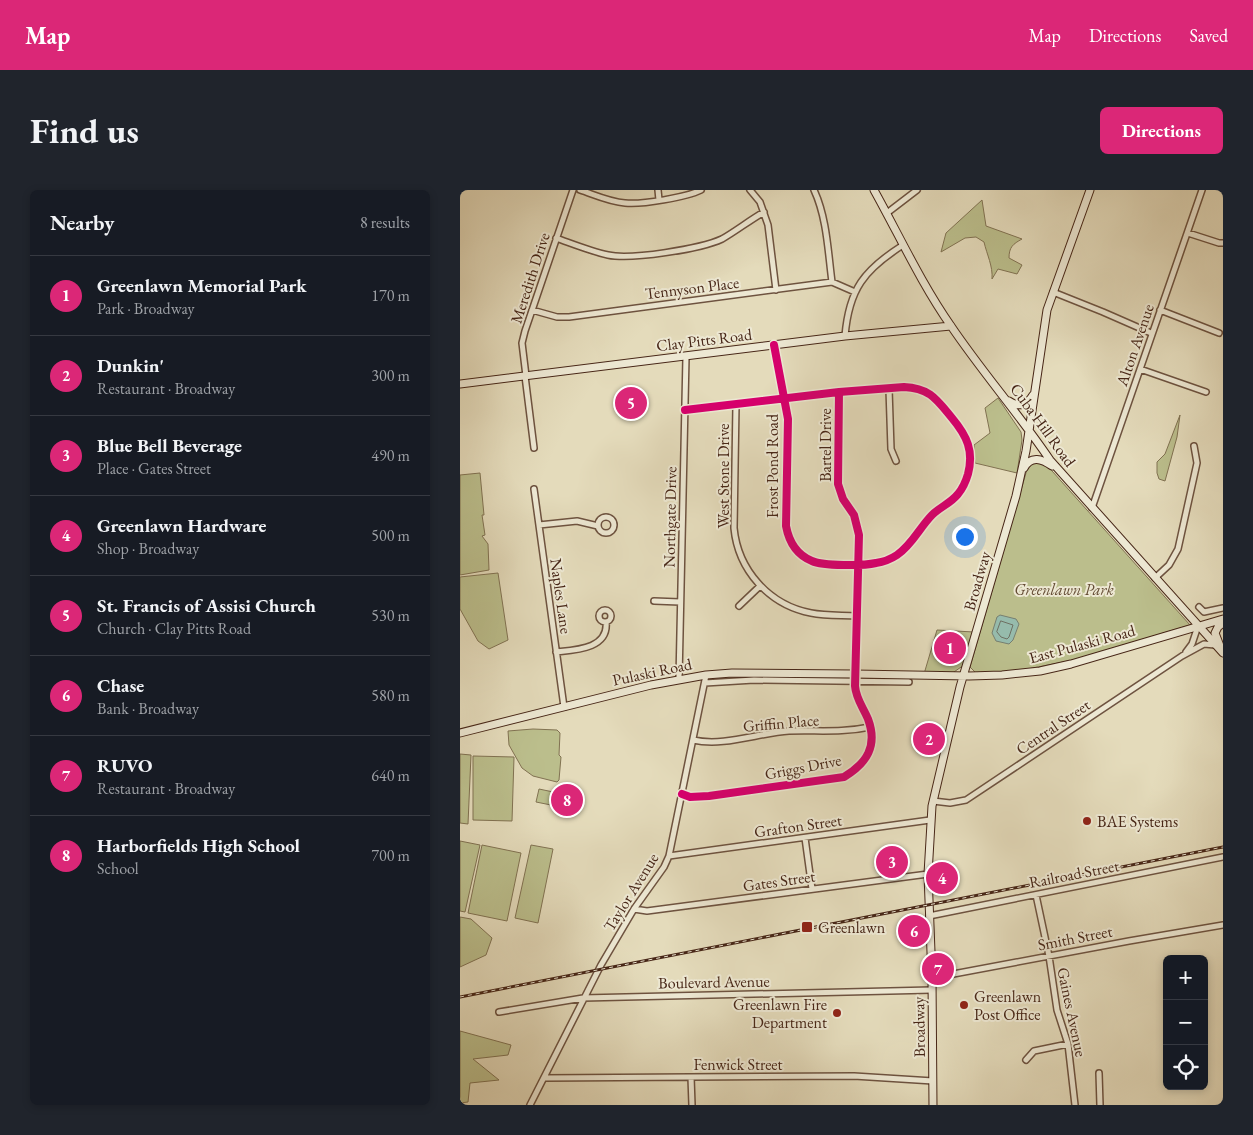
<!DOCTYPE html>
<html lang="en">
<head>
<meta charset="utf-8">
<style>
	body { margin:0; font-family:"EB Garamond",serif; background:#20242c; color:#f1f3f6 }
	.controls { position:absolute; right:15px; bottom:15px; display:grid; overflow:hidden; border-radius:8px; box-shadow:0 2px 8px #0003 }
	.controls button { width:45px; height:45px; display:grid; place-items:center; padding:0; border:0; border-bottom:1px solid #363941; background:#171b24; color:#f1f3f6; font:25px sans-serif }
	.you { position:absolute; left:504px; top:346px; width:18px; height:18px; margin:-12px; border:4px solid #fff; border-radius:50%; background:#1a73e8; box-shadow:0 0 0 8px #1a73e833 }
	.badge { display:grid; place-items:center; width:32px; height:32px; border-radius:50%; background:#db2777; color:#fff; font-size:16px; font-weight:700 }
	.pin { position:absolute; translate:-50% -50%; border:2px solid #fff; box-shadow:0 1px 5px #0006 }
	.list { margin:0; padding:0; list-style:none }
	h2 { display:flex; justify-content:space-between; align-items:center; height:65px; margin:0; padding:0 20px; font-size:21px }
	h2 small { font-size:16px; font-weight:400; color:#9ea1a6 }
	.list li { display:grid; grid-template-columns:32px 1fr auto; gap:15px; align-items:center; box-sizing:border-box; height:80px; padding:0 20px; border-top:1px solid #363941 }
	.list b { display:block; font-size:19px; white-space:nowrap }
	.list p { margin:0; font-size:16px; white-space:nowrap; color:#9ea1a6 }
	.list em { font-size:16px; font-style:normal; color:#9ea1a6 }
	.icon { flex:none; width:28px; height:28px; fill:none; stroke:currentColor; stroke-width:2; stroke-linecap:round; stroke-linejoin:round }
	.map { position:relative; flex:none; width:763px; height:915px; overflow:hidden; border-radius:8px }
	header { display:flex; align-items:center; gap:30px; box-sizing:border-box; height:70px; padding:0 25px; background:#db2777; color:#fff }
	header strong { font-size:24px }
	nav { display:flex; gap:28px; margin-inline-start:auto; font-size:18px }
	.intro { display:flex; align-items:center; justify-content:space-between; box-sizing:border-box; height:120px; padding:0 30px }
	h1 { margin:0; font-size:35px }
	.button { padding:12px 22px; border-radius:8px; background:#db2777; color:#fff; font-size:18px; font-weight:700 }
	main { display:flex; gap:30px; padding:0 30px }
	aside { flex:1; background:#171b24; border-radius:8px; box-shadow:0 2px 8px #0003 }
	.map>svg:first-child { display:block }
	.green { fill:#bbbe8c; stroke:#817252 }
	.water { fill:#96bbac; stroke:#767f70 }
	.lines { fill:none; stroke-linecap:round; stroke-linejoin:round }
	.shore { stroke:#6e7062; stroke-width:1 }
	.street-casing { stroke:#6e5340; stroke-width:8 }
	.secondary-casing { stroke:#472617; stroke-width:9 }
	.street { stroke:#ede8d3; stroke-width:5 }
	.secondary { stroke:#ede8d3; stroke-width:7 }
	.rail-casing { stroke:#472617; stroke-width:3 }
	.rail { stroke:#ede8d3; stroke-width:1; stroke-dasharray:4; stroke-linecap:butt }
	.cycleway-casing { stroke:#ede8d3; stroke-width:11 }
	.cycleway { stroke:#d6006c; stroke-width:8 }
	.poi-dot { fill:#8f2418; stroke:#ede8d3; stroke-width:2 }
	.labels { text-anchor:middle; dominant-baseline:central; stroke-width:4; stroke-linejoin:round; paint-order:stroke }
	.street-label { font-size:16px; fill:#472617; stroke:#ede8d3 }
	.park-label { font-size:16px; font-style:italic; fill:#644c34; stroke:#ede8d3 }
	.poi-label { font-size:16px; fill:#472617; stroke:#ede8d3; text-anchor:start }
</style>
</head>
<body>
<header>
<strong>Map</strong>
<nav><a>Map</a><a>Directions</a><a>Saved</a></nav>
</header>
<div class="intro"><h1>Find us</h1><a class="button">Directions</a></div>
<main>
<aside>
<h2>Nearby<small>8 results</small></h2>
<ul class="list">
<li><span class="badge">1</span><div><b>Greenlawn Memorial Park</b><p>Park · Broadway</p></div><em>170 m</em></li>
<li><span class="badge">2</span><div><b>Dunkin'</b><p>Restaurant · Broadway</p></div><em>300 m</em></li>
<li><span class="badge">3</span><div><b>Blue Bell Beverage</b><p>Place · Gates Street</p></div><em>490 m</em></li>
<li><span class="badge">4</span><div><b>Greenlawn Hardware</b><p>Shop · Broadway</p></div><em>500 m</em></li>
<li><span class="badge">5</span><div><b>St. Francis of Assisi Church</b><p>Church · Clay Pitts Road</p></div><em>530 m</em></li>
<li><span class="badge">6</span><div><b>Chase</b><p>Bank · Broadway</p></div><em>580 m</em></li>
<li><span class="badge">7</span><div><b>RUVO</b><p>Restaurant · Broadway</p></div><em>640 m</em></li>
<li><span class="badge">8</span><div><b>Harborfields High School</b><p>School</p></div><em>700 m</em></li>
</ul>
</aside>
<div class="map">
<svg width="763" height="915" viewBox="0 0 763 915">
	<rect width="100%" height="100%" fill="#e4dbbb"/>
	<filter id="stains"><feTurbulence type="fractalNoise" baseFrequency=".004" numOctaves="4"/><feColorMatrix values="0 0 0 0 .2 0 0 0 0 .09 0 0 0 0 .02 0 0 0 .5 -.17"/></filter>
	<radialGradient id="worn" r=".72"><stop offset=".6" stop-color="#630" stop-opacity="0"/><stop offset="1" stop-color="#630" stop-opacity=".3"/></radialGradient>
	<path class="green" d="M522 10 526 36 562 49C553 54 549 57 549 68L562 75 557 84 538 79 532 89C533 76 527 65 524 52L516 47 505 48 481 62 486 43Z
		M538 208 561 242 562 250 557 283 515 273 514 255 530 243 525 218Z
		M720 225 717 247 705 291 699 289 697 283V272L705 264Z
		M570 272H584L730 435 613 470 558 481 516 483 510 477 568 276Z
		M20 283 24 325H22L25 345 22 346 28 354 29 380 0 385V285Z
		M38 383 48 450 29 459 18 451 0 419V387Z
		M477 440 514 442 504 475 491 484H464Z
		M73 539 97 540 100 543 99 565 101 567 99 590 97 592 73 586 62 578 49 555 48 541Z
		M0 564 11 565 8 634 0 633Z
		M13 566 54 567 52 631 13 630Z
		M79 599 98 603 96 616 76 612Z
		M0 651 20 655 5 722 0 721Z
		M22 655 61 663 47 731 8 723Z
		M71 655 93 659 78 733 55 728Z
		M0 727 11 729 32 748 26 765 0 777Z
		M0 841 51 855 48 865 13 869 39 890 10 893 8 912 0 913Z"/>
	<path class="water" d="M540 425 556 429 559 434 553 450 549 454 536 451 532 443 537 427Z"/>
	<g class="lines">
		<path class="shore" d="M541 431 553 435 549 447 547 449 541 447 537 442Z"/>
		<defs>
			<path id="street" d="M120 0C135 5 150 12 165 13 181 15 227 7 241 0
				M198 0 199 10
				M290 0 300 12 308 35 316 100
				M354 0C367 28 368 62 372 92
				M427 23 457 0
				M728 43 759 53H763
				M96 48C113 54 130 61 148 65 171 70 240 59 262 49 276 41 290 30 304 22
				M593 102 643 122 691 143
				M72 120 97 127H109L372 92 395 102
				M700 120 759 143
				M385 146C389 99 404 80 443 55
				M680 179 746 202
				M65 186 74 258
				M66 186 62 153 65 141 113 0
				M429 199 431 259 436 271
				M276 215 274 338C278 380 309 415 351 423 366 426 382 425 397 426
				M225 220 379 202 444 197C470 198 477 210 492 228 507 246 514 261 508 284 506 291 503 298 498 304 491 313 480 317 472 325 460 337 452 355 437 365 431 369 423 372 416 373 403 376 363 376 352 371 337 365 329 352 326 336L328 229 314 155
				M74 299 104 517
				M632 318 742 0
				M138 335a8 8 0 1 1 16 0a8 8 0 1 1-16 0Z
				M79 335 117 331 138 336
				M695 388 709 375 718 359 737 273 734 256
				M194 411 220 412
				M279 416 300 396
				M739 417 744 422 763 418
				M139 426a6 6 0 1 1 12 0a6 6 0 1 1-12 0Z
				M96 462C115 460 149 459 146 432
				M726 462 732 454 738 436
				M219 489 226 167
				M245 493 294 490 449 492
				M233 550C264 557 298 543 329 541 357 540 382 543 410 537
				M222 604 230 607 249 606 384 587C407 573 418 556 408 529 403 517 396 509 395 496L399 345 394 325 383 309 378 294 379 202
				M473 611 490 613 506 610 722 466 744 454 755 455
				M345 648 352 699
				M209 666 470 630
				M576 705 589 766 597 820 608 854 615 915
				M174 719 187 721 468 684
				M469 726 763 667
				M472 788 669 751 763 735
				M39 822 123 808 472 800
				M566 870 574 861 608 854
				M639 883 640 915
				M231 887 232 915
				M84 888 394 886 473 891
				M70 915 141 775 174 719 204 677 209 666 246 485"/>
			<path id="secondary" d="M414 0C439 45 461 93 491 136 522 182 559 224 590 270L763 463
				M0 194 385 146 491 136
				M549 211C559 218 567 215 573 205
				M564 278C571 265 582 269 592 276
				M760 456 755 443 758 437 763 433
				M0 543 191 495 246 485 272 483 395 484 509 486 542 485 580 481 611 474 763 429
				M473 915 472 788 468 684 472 616 500 497 556 306 566 261 587 120 630 0"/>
		</defs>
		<use href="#street" class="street-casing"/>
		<use href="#secondary" class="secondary-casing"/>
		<use href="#street" class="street"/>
		<use href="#secondary" class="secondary"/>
		<defs>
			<path id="rail" d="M0 807 763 657"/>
		</defs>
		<use href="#rail" class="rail-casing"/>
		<use href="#rail" class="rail"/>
		<defs>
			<path id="cycleway" d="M225 220 379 202 444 197C470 198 477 210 492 228 507 246 514 261 508 284 506 291 503 298 498 304 491 313 480 317 472 325 460 337 452 355 437 365 431 369 423 372 416 373 403 376 363 376 352 371 337 365 329 352 326 336L328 229 314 155
				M222 604 230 607 249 606 384 587C407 573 418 556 408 529 403 517 396 509 395 496L399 345 394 325 383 309 378 294 379 202"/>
		</defs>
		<use href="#cycleway" class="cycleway-casing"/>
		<use href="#cycleway" class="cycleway"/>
	</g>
	<g class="poi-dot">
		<circle cx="627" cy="631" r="5"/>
		<rect x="341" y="731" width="12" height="12" rx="2.5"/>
		<circle cx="504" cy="815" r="5"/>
		<circle cx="377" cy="823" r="5"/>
	</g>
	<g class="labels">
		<g class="street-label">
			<text transform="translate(70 88) rotate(-72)">Meredith Drive</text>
			<text transform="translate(232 98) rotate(-7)">Tennyson Place</text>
			<text transform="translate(244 150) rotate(-7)">Clay Pitts Road</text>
			<text transform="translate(675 155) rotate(-71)">Alton Avenue</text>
			<text transform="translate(583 235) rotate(54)">Cuba Hill Road</text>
			<text transform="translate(365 255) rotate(-90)">Bartel Drive</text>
			<text transform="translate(312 276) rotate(-90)">Frost Pond Road</text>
			<text transform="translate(263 286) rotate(-90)">West Stone Drive</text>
			<text transform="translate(210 327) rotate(-89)">Northgate Drive</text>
			<text transform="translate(517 391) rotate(-74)">Broadway</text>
			<text transform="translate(101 406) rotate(82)">Naples Lane</text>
			<text transform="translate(622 454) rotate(-15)">East Pulaski Road</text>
			<text transform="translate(192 482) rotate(-12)">Pulaski Road</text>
			<text transform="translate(321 533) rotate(-5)">Griffin Place</text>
			<text transform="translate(593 537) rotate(-34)">Central Street</text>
			<text transform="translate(343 577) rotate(-11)">Griggs Drive</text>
			<text transform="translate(338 636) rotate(-8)">Grafton Street</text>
			<text transform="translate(614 684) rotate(-11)">Railroad Street</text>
			<text transform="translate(319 691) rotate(-8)">Gates Street</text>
			<text transform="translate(171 702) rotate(-58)">Taylor Avenue</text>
			<text transform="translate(615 748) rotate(-11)">Smith Street</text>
			<text transform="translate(254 792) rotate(-1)">Boulevard Avenue</text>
			<text transform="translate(612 822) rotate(78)">Gaines Avenue</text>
			<text transform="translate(459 837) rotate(-91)">Broadway</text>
			<text x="278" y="874">Fenwick Street</text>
		</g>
		<g class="park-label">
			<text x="604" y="399">Greenlawn Park</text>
		</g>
		<g class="poi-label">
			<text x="637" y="631">BAE Systems</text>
			<text x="358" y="737">Greenlawn</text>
			<text x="514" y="806">Greenlawn<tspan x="514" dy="18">Post Office</tspan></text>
			<text x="367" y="814" text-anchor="end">Greenlawn Fire<tspan x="367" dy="18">Department</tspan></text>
		</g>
	</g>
	<rect width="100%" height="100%" filter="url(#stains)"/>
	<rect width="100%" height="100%" fill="url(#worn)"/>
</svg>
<div class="controls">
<button>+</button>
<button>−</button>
<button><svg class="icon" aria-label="locate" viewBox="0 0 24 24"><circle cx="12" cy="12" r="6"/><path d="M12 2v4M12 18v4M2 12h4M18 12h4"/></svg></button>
</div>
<div class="you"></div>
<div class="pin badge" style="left:490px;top:458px">1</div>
<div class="pin badge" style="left:469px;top:549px">2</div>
<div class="pin badge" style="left:432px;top:672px">3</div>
<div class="pin badge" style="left:482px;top:688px">4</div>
<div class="pin badge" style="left:171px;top:213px">5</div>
<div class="pin badge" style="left:454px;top:741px">6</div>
<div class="pin badge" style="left:478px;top:779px">7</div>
<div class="pin badge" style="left:107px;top:610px">8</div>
</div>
</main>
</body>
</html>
